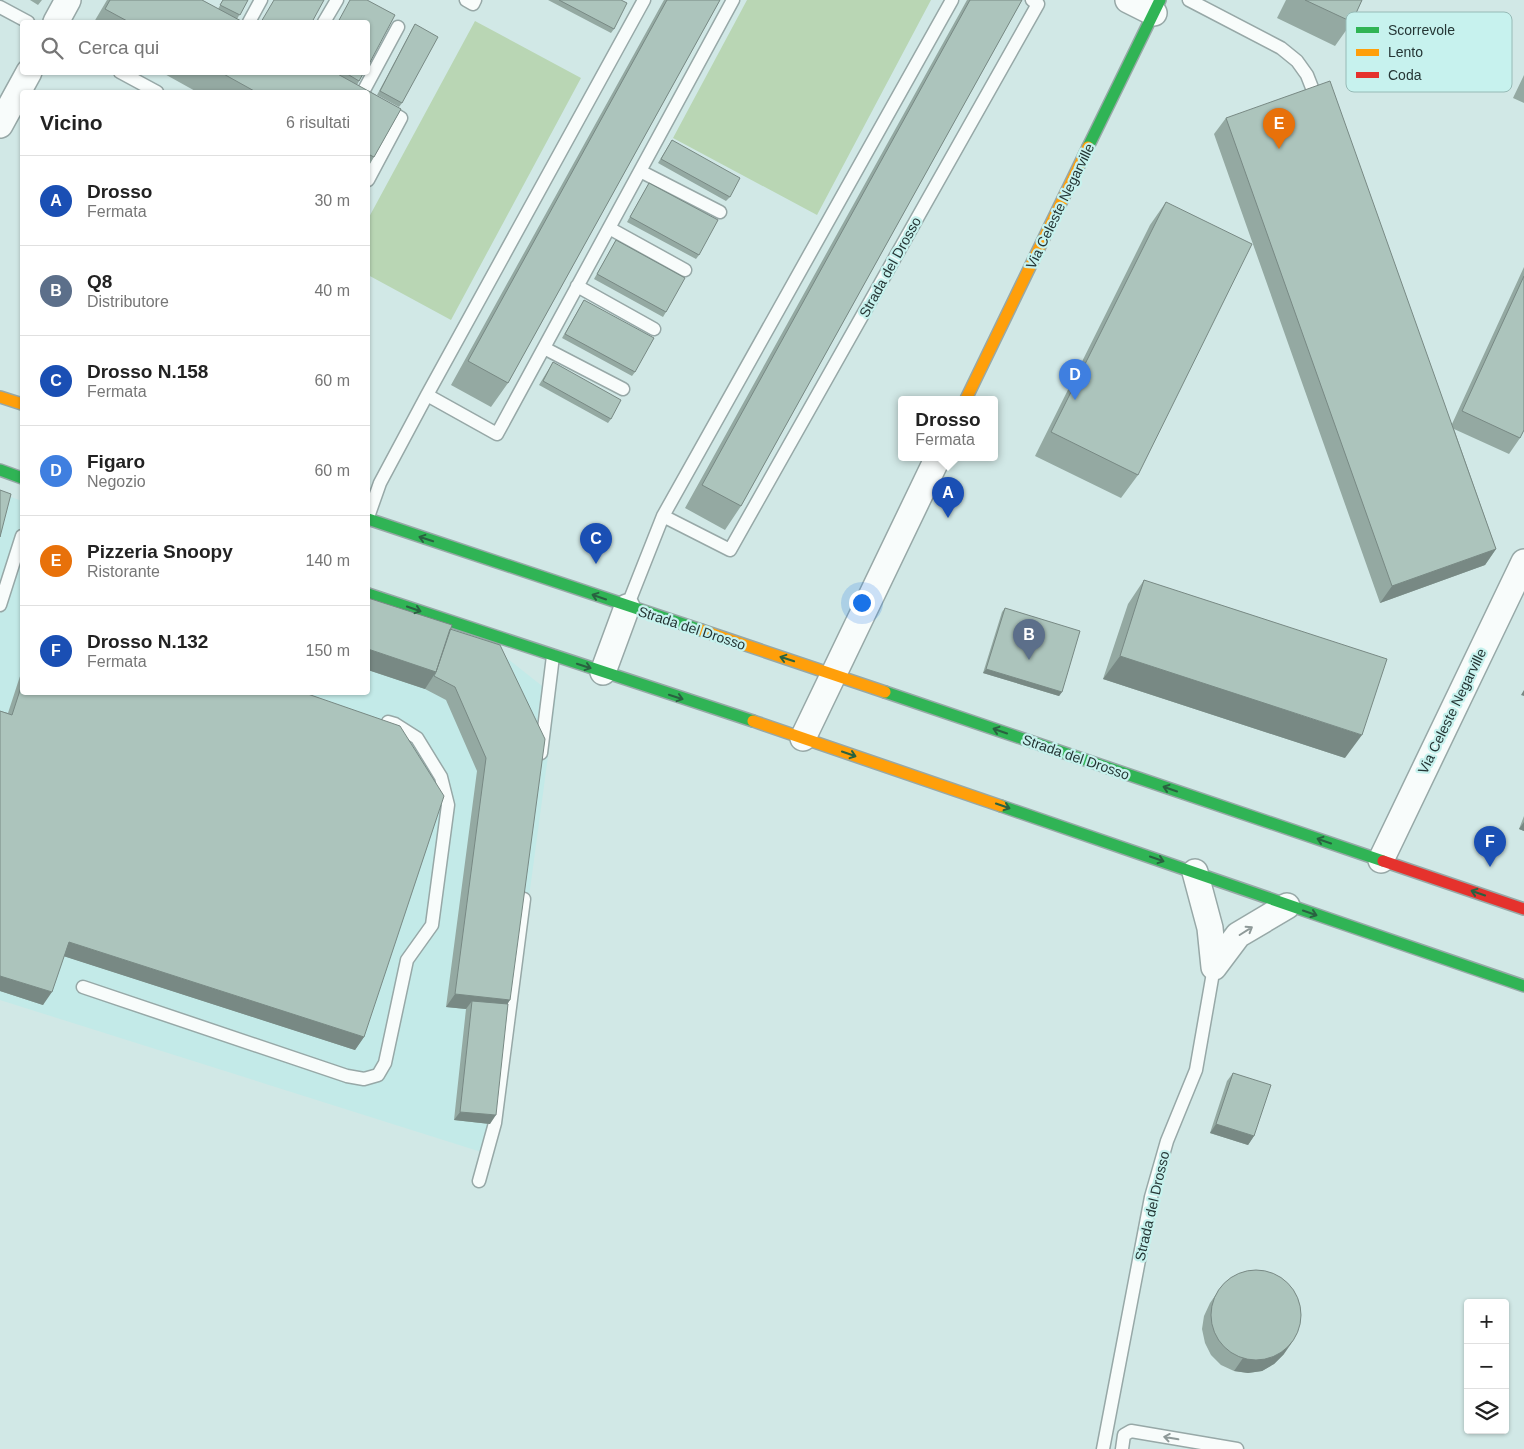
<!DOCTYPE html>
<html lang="it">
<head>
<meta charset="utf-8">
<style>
	body { margin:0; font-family:Helvetica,sans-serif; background:#f2f2f2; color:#222 }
	.controls { position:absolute; right:15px; bottom:15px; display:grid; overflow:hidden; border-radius:5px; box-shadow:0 1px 4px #0004 }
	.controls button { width:45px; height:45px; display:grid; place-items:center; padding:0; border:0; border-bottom:1px solid #e0e0e0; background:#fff; color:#222; font:25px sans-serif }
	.you { position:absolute; left:861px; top:602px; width:18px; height:18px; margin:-12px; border:4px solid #fff; border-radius:50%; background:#1a73e8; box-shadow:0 0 0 8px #1a73e833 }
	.badge { display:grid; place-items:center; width:32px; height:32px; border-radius:50%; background:#db2777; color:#fff; font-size:16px; font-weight:700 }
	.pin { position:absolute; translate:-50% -41px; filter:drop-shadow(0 1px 2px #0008) }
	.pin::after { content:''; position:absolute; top:26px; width:18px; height:15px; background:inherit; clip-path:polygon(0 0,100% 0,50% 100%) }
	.popup { position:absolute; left:898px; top:396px; width:100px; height:65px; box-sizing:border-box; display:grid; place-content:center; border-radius:5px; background:#fff; filter:drop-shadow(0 1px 4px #0005); font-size:16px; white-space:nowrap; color:#767676 }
	.popup b { font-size:19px; color:#222 }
	.popup::after { content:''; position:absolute; left:50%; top:100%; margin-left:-10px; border:10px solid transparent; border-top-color:#fff }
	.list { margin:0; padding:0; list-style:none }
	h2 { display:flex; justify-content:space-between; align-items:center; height:65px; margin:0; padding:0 20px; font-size:21px }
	h2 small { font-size:16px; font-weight:400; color:#767676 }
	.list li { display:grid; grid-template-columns:32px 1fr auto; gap:15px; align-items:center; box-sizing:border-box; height:90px; padding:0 20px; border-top:1px solid #e0e0e0 }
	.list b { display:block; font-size:19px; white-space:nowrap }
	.list p { margin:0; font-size:16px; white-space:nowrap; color:#767676 }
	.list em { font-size:16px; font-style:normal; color:#767676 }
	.icon { flex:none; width:28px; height:28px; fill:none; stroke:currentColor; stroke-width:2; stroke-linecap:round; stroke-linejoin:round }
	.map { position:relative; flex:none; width:1524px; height:1449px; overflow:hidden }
	.search { position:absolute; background:#fff; box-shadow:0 1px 4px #0004; left:20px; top:20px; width:350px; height:55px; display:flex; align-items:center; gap:12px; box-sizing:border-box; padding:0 18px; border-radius:5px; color:#767676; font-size:19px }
	.panel { position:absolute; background:#fff; box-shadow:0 1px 4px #0004; left:20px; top:90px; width:350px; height:605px; border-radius:5px }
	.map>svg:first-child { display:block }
	.built { fill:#c3eae8 }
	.green { fill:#b9d6b4 }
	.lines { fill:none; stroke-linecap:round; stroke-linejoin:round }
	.lane-casing { stroke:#97a8a7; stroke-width:15 }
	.street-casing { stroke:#97a8a7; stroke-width:28 }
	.fast-casing { stroke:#97a8a7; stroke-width:14 }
	.slow-casing { stroke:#97a8a7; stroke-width:14 }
	.jam-casing { stroke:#97a8a7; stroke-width:14 }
	.lane { stroke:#f8fcfb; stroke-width:12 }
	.street { stroke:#f8fcfb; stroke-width:25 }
	.fast { stroke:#30b455; stroke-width:11 }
	.slow { stroke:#ff9f0a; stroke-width:11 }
	.jam { stroke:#e5322d; stroke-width:11 }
	.wall { fill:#94a9a2 }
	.shaded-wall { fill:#788984 }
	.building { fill:#acc4bc; stroke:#788984 }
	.oneway { stroke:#296240 }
	.oneway2 { stroke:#8e9998 }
	.labels { text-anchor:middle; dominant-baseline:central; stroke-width:4.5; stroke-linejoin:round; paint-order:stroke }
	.street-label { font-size:14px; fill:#253635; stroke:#c7f2ee }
	.key { fill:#c7f2ee; stroke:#96bab6; stroke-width:1 }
	.key-label { font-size:14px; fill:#253635 }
</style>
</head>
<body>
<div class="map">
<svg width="1524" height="1449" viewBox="0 0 1524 1449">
	<rect width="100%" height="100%" fill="#d1e8e6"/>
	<path class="built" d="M0 493 22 501V692H368V610L499 652 556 697 494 1156 0 1000Z"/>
	<path class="green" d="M747 0H931L817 215 673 138Z
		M475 21 581 78 451 320 368 275V219Z"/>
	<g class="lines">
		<defs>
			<path id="lane" d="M466 0 473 4 475 0
				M1189 0 1281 48 1297 61 1307 75 1316 98
				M0 7 28 22
				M249 22 261 0
				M324 22 337 0
				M120 72 157 92
				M363 92 398 27
				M368 99 401 118 368 180
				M640 171 720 212
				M609 228 685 270
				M577 286 654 329
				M544 348 623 389
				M427 395 497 434 733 0
				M663 516 730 550 1038 4 1032 0
				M368 517 380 483 427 395 644 0
				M0 605 22 536
				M627 607 663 516 952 0
				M541 753 553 656
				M83 987 347 1076 364 1079 378 1075 385 1063 407 960 432 925 448 805 441 777 417 738 395 724 388 722
				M479 1181 495 1123 524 899
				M1103 1449 1151 1197 1167 1141 1196 1070 1214 967
				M1122 1449 1124 1435 1131 1431 1237 1449"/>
			<path id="street" d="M1128 0 1154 13
				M56 22 68 0
				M0 125 29 72
				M603 672 627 607
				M803 738 938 457
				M1381 860 1524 562
				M1195 872 1210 928 1214 967
				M1214 967 1238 935 1287 906"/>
			<path id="fast" d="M1088 147 1160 0
				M0 470 22 478
				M368 519 701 630
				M368 594 753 721
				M885 692 1383 861
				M1001 806 1524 986"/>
			<path id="slow" d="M0 397 22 404
				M966 399 1088 147
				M701 630 885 692
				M753 721 1001 806"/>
			<path id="jam" d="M1383 861 1524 909"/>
		</defs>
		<use href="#lane" class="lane-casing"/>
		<use href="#street" class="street-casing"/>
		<use href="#fast" class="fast-casing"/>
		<use href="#slow" class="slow-casing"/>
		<use href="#jam" class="jam-casing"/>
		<use href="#lane" class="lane"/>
		<use href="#street" class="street"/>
		<use href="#fast" class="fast"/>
		<use href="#slow" class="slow"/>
		<use href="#jam" class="jam"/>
	</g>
	<path class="wall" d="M30 0H42L38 5Z
		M107 0H202L218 9 223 0H248L237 19 243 22H94Z
		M548 0H621L614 29 611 33Z
		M664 0H720L508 383 491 407 451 385Z
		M967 0H1022L741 506 725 530 685 508Z
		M1286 0H1362L1352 22 1335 46 1277 18Z
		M415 24 402 103 399 107 377 95 412 29Z
		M161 72H364L357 85 401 109 374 157 368 167V92H197Z
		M1524 75V103L1513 98Z
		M1226 118 1452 424 1524 267V430L1520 438 1509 454 1454 429 1496 549 1485 565 1380 603 1214 134Z
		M672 140 730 197 726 201 658 163Z
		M649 183 699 255 696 259 627 222Z
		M1166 202 1138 475 1121 498 1035 456 1150 225Z
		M616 240 666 312 663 317 594 279Z
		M584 300 635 372 632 376 562 338Z
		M553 362 611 419 608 423 539 385Z
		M1144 580 1345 758 1103 679 1128 604Z
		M368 598 450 629 500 645 508 1004 490 1124 454 1120 466 1009 446 1007 477 771 446 700 425 689 368 670Z
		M1005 608 1062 692 1059 696 983 673 1002 612Z
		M22 670V692L364 1037 355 1050 64 956 43 1005 0 991V711L8 713Z
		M1524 816V831L1519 829Z
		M1233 1073 1254 1136 1248 1145 1210 1133 1227 1081Z
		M1219 1290 1284 1354 1274 1364 1262 1371 1248 1373 1234 1371 1221 1365 1211 1355 1205 1343 1202 1329 1204 1316 1210 1303Z"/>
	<path class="shaded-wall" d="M1496 549 1485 565 1380 603 1392 586Z
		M368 649 436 672 425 689 368 670Z
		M1120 656 1362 735 1345 758 1103 679Z
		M986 669 1062 692 1059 696 983 673Z
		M1524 690V696L1521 695Z
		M1524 822V831L1519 829Z
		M69 942 364 1037 355 1050 60 955Z
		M0 976 52 992 43 1005 0 991Z
		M455 994 510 1000 502 1013 472 1001 466 1009 446 1007Z
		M460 1112 496 1115 490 1124 454 1120Z
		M1216 1124 1254 1136 1248 1145 1210 1133Z
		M1293 1341 1284 1354 1274 1364 1262 1371 1248 1373 1234 1371 1243 1358Z"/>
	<path class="building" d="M110 0H202L243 22H129L105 9Z
		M223 0H248L240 15 220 5Z
		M274 0H324L312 22H261Z
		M350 0H367L395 15 368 66V22H338Z
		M559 0H621L627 3 614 29Z
		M667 0H720L508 383 468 361Z
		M970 0H1022L741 506 702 485Z
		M1305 0H1362L1352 22Z
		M415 24 438 37 402 103 380 91Z
		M220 72H334L401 109 374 157 368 154V92H256Z
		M344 72H364L359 81Z
		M1330 81 1496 549 1392 586 1226 118Z
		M672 140 740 178 730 197 661 159Z
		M649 183 718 220 699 255 630 217Z
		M1166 202 1252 244 1138 475 1051 432Z
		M616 240 685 278 666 312 597 274Z
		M1524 276V430L1520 438 1462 411Z
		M584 300 654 338 635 372 565 334Z
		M553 362 621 400 611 419 543 381Z
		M0 490 11 494 0 537Z
		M1144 580 1387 659 1362 735 1120 656Z
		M368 598 452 625 436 672 368 649Z
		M1005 608 1080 631 1062 692 986 669Z
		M450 629 500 645 545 739 510 1000 455 994 486 758 455 687 434 676 436 672Z
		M22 684V692H302L400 726 444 796 364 1037 69 942 52 992 0 976V711L12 715Z
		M472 1001 508 1004 496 1115 460 1112Z
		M1233 1073 1271 1085 1254 1136 1216 1124Z
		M1211 1315a45 45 0 1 1 90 0a45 45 0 1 1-90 0Z"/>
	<defs><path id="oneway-shaft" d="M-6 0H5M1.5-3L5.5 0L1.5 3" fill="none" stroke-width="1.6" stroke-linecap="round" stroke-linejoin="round" transform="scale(1.25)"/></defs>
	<g class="oneway">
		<use href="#oneway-shaft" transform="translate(426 539) rotate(-162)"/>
		<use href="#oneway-shaft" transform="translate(599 597) rotate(-161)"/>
		<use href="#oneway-shaft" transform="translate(414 609) rotate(19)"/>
		<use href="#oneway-shaft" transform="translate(787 659) rotate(-162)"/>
		<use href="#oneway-shaft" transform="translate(584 666) rotate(18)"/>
		<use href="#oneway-shaft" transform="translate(676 697) rotate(18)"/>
		<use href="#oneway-shaft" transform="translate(1000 731) rotate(-161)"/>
		<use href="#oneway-shaft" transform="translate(849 754) rotate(19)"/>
		<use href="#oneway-shaft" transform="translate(1170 789) rotate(-161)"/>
		<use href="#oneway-shaft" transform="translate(1003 806) rotate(19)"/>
		<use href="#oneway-shaft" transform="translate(1324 841) rotate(-161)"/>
		<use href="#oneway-shaft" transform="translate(1157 859) rotate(19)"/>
		<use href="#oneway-shaft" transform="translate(1478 893) rotate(-161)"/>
		<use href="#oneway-shaft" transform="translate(1310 913) rotate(19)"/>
	</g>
	<g class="oneway2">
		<use href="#oneway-shaft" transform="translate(1246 931) rotate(-32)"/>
		<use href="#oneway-shaft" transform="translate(1171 1438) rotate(-170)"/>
	</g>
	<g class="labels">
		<g class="street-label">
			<text transform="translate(1060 206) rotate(-64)">Via Celeste Negarville</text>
			<text transform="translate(890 267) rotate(-61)">Strada del Drosso</text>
			<text transform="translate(692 628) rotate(18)">Strada del Drosso</text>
			<text transform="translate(1452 711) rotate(-64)">Via Celeste Negarville</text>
			<text transform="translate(1076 757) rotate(19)">Strada del Drosso</text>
			<text transform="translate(1152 1206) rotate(-77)">Strada del Drosso</text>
		</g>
	</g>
	<rect x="1346" y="12" width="166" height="80" rx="8" class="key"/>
	<rect x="1356" y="27" width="23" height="6" fill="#30b455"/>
	<rect x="1356" y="49" width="23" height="7" fill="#ff9f0a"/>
	<rect x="1356" y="72" width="23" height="6" fill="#e5322d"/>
	<g class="key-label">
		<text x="1388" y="35">Scorrevole</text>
		<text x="1388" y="57">Lento</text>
		<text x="1388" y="80">Coda</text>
	</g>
</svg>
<div class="controls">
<button>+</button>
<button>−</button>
<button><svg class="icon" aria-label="layers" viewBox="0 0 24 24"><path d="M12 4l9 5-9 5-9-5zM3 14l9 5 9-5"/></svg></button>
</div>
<div class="you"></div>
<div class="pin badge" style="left:948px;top:518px;background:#1a4fb4">A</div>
<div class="popup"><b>Drosso</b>Fermata</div>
<div class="pin badge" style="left:1029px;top:660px;background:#5c6f8a">B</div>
<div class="pin badge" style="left:596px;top:564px;background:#1a4fb4">C</div>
<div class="pin badge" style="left:1075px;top:400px;background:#3f7fe0">D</div>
<div class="pin badge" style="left:1279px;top:149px;background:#e8710a">E</div>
<div class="pin badge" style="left:1490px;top:867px;background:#1a4fb4">F</div>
<div class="search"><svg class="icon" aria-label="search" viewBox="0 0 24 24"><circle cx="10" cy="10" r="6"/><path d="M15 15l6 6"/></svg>Cerca qui</div>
<section class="panel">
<h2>Vicino<small>6 risultati</small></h2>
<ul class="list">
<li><span class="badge" style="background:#1a4fb4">A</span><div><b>Drosso</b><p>Fermata</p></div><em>30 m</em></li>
<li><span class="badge" style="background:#5c6f8a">B</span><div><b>Q8</b><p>Distributore</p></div><em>40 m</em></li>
<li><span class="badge" style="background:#1a4fb4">C</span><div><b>Drosso N.158</b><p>Fermata</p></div><em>60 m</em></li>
<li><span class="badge" style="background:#3f7fe0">D</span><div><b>Figaro</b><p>Negozio</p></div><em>60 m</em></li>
<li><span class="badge" style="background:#e8710a">E</span><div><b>Pizzeria Snoopy</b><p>Ristorante</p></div><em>140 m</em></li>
<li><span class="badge" style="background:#1a4fb4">F</span><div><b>Drosso N.132</b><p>Fermata</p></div><em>150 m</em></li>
</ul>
</section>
</div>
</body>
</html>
